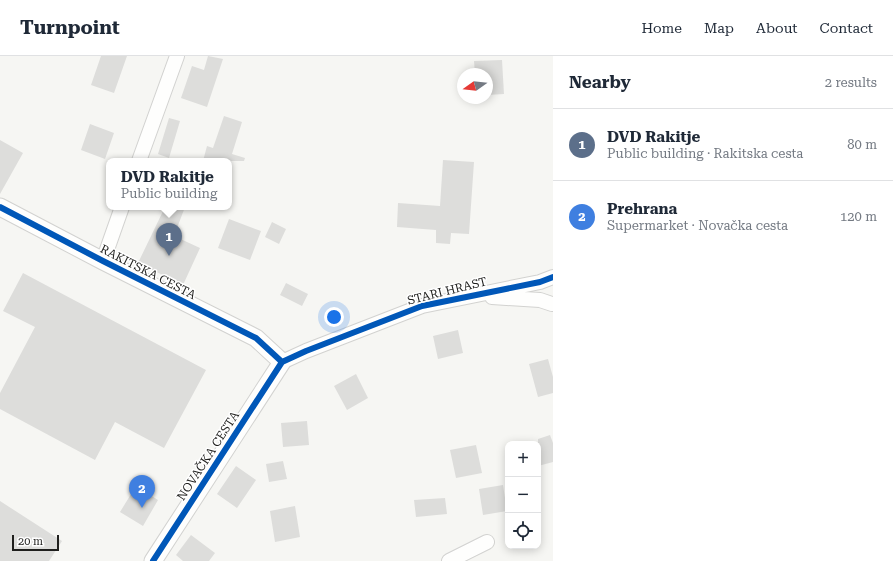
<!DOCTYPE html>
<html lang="en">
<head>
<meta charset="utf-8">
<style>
	body { margin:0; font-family:"Roboto Serif",serif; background:#f2f2f3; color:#1f2937 }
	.controls { position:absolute; right:12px; bottom:12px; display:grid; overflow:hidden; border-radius:8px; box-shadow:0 2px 10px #0003 }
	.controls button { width:36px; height:36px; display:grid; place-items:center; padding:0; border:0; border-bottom:1px solid #e0e1e3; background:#fff; color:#1f2937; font:20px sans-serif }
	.compass { position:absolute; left:457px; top:12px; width:36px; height:36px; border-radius:50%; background:#fff; box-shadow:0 2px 10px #0003; rotate:255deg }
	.scale { position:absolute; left:12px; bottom:10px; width:47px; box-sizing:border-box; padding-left:4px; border:2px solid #1f1f1d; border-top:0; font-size:11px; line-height:14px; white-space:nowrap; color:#1f1f1d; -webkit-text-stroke:3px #fff; paint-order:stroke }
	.you { position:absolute; left:334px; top:261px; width:14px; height:14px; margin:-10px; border:3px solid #fff; border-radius:50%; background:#1a73e8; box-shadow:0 0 0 6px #1a73e833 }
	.badge { display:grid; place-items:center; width:26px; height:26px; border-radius:50%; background:#6a6a68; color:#fff; font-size:13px; font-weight:700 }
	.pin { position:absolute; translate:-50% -33px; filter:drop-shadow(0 1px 2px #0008) }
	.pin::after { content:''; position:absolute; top:21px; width:14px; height:12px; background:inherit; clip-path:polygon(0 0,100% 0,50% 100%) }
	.popup { position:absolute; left:106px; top:102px; width:126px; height:52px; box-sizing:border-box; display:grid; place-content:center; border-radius:8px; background:#fff; filter:drop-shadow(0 1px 3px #0005); font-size:13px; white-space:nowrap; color:#747a83 }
	.popup b { font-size:15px; color:#1f2937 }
	.popup::after { content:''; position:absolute; left:50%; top:100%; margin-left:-8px; border:8px solid transparent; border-top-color:#fff }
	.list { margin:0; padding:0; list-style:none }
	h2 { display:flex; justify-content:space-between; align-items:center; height:52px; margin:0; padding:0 16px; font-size:17px }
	h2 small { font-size:13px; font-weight:400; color:#747a83 }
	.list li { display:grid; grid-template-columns:26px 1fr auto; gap:12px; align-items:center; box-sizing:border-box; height:72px; padding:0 16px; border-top:1px solid #e0e1e3 }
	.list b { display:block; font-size:15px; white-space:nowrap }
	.list p { margin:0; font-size:13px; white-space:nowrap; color:#747a83 }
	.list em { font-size:13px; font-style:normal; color:#747a83 }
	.icon { flex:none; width:22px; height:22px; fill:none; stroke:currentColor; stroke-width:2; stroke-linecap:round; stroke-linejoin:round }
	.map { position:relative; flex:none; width:553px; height:505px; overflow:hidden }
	header { display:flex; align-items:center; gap:24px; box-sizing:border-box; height:56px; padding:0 20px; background:#fff; border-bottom:1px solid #e0e1e3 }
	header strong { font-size:19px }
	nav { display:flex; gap:22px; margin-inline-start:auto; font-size:14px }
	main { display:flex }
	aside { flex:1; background:#fff }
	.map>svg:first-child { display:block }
	.building { fill:#dddddb }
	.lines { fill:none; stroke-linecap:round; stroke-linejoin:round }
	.minor-casing { stroke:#d2d2d0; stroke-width:16 }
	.tertiary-casing { stroke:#d2d2d0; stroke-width:19 }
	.minor { stroke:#fefefd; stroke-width:14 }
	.tertiary { stroke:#fefefd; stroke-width:17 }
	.cycleway-casing { stroke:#fff; stroke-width:8 }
	.cycleway { stroke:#0057b8; stroke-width:6 }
	.labels { text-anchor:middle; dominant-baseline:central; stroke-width:3; stroke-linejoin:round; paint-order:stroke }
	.street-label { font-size:12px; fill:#1f1f1d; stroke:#fff }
</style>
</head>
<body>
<header>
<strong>Turnpoint</strong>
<nav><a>Home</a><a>Map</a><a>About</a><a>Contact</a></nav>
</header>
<main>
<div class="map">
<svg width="553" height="505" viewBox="0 0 553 505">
	<rect width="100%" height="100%" fill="#f6f6f3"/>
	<path class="building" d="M101 0H127L114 37 91 29Z
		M208 0 223 3 207 51 181 42 192 10 204 14Z
		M502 4 504 38 487 39V18H475L474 5Z
		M224 60 242 66 232 98 245 102 244 105H203L207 90 213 92Z
		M169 62 180 65 169 102 158 98Z
		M90 68 114 77 105 103 81 94Z
		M0 84 23 97 0 138Z
		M443 104 474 106 469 178 451 177 450 188 436 187V174L397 171 398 147 440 150Z
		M165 151H185L174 180 200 192 183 229 138 207Z
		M229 163 261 175 250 204 218 192Z
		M272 166 286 173 279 188 265 181Z
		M23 217 206 314 164 392 115 366 95 404 0 353V337L35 271 3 255Z
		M286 227 308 238 302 250 280 239Z
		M458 274 463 297 438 303 433 280Z
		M548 303 553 321V337L538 341 529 308Z
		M356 318 368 342 347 354 334 330Z
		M307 365 309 389 283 391 281 367Z
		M550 379 553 387V406L538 410V383Z
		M476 389 482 417 456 422 450 394Z
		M283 405 287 423 269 426 266 408Z
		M236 410 256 424 237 452 217 438Z
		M503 429 507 455 483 459 479 433Z
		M136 430 158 444 143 470 120 456Z
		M445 442 447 458 416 461 414 444Z
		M0 445 62 485 49 505H0Z
		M295 450 300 481 275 486 270 455Z
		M191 479 215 497 209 505H183L176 499Z"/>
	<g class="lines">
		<defs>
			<path id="minor" d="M139 105 177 0
				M103 205 122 151
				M492 241 540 244 552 248
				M282 306 306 295 422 250 540 226 553 221
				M449 505 487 486"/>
			<path id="tertiary" d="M0 151 103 205 256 282 282 306 153 505"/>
		</defs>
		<use href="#minor" class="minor-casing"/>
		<use href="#tertiary" class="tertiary-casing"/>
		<use href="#minor" class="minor"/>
		<use href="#tertiary" class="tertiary"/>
		<defs>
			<path id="cycleway" d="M0 151 103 205 256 282 282 306
				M282 306 306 295 422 250 540 226 553 221
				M153 505 282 306"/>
		</defs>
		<use href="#cycleway" class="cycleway-casing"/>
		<use href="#cycleway" class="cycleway"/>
	</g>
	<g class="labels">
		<g class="street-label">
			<text transform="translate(148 216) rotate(27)">RAKITSKA CESTA</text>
			<text transform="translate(447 235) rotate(-14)">STARI HRAST</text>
			<text transform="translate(208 400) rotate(-57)">NOVAČKA CESTA</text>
		</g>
	</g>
</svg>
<div class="controls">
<button>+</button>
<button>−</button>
<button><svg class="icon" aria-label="locate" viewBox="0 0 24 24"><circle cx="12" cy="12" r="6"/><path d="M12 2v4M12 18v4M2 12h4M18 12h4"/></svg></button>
</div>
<svg class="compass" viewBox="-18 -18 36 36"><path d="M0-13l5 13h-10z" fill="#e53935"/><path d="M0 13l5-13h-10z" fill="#747a83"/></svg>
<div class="scale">20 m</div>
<div class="you"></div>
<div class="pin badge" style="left:169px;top:200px;background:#5c6f8a">1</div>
<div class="popup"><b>DVD Rakitje</b>Public building</div>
<div class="pin badge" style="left:142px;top:452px;background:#3f7fe0">2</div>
</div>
<aside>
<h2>Nearby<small>2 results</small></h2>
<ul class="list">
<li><span class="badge" style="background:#5c6f8a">1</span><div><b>DVD Rakitje</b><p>Public building · Rakitska cesta</p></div><em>80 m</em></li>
<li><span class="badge" style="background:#3f7fe0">2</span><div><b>Prehrana</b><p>Supermarket · Novačka cesta</p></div><em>120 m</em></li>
</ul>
</aside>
</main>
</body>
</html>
